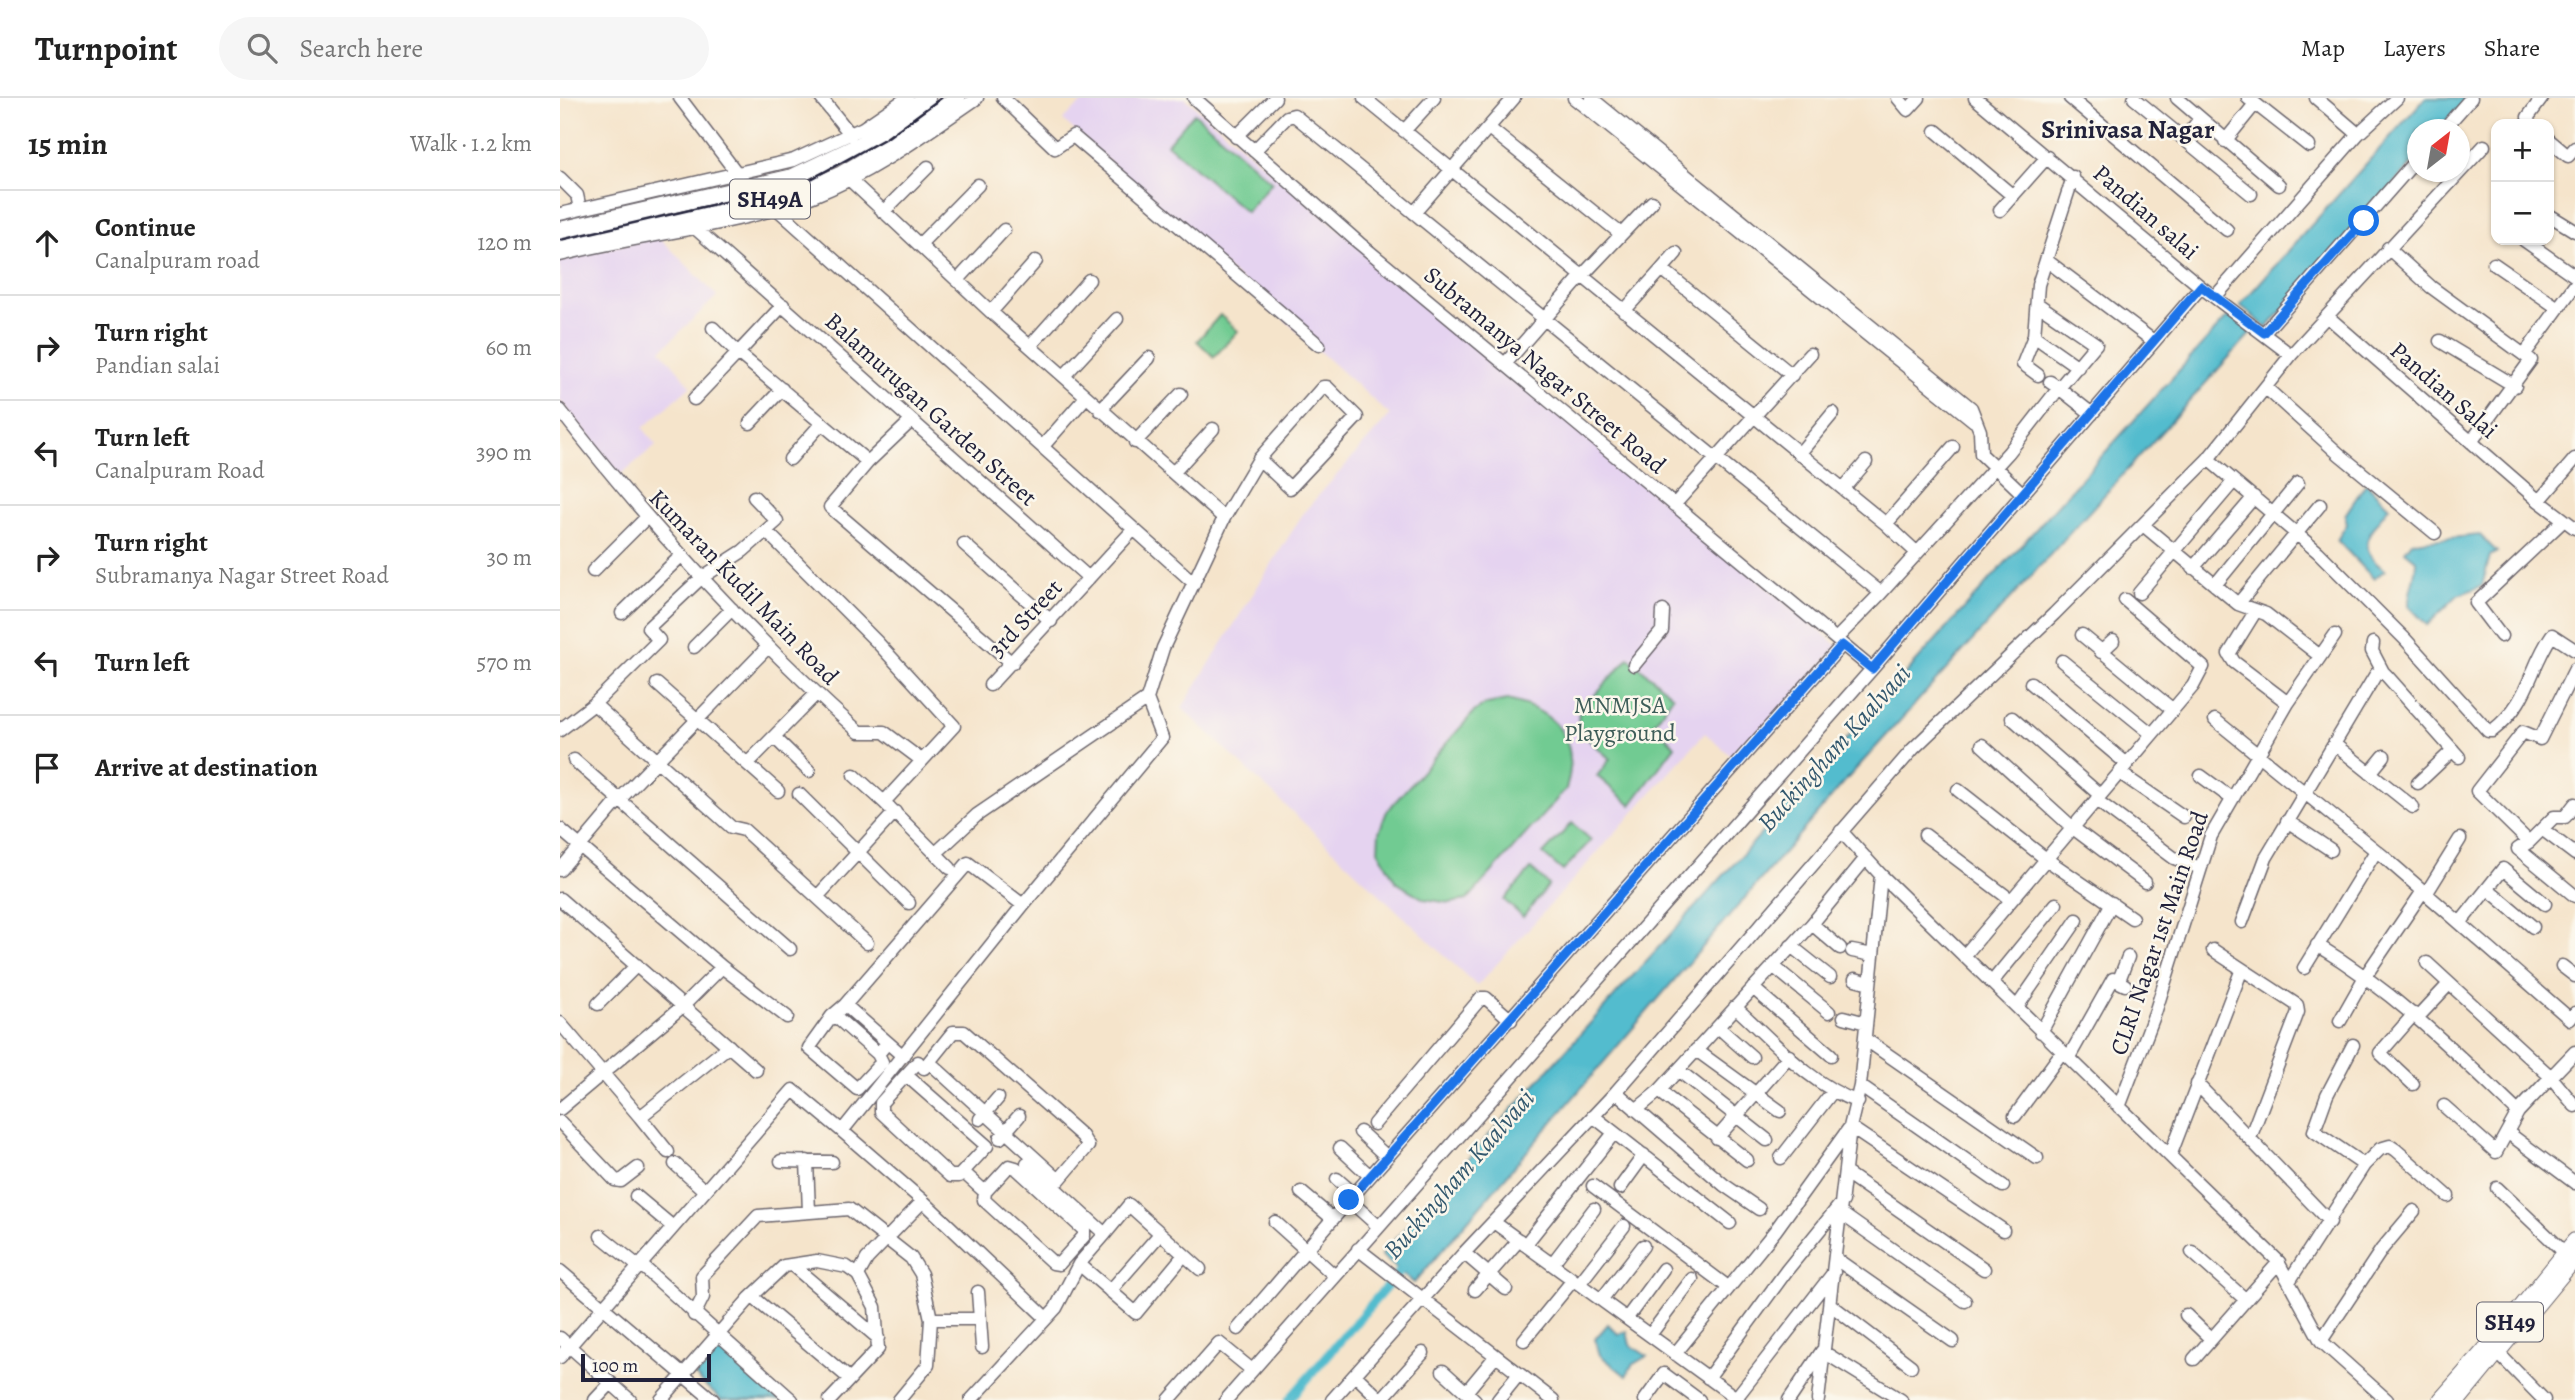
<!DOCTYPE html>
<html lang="en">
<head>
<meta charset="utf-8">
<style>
	body { margin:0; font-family:Alegreya,serif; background:#f6f6f6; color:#222 }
	.controls { position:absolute; right:21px; top:21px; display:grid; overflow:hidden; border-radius:14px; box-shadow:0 2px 5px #0004 }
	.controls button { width:63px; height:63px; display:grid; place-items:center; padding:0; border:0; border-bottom:2px solid #e0e0e0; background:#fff; color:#222; font:35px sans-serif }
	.compass { position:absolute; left:1847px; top:21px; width:63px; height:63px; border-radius:50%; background:#fff; box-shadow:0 2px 5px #0004; rotate:31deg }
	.scale { position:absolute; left:21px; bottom:18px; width:130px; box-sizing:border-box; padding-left:7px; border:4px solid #22223b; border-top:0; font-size:19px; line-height:24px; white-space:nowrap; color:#22223b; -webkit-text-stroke:5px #fbf7ec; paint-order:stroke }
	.stop { position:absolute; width:21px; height:21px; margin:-16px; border:5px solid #1a73e8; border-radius:50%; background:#fff }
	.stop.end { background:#1a73e8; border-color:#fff; box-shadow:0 2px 7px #0008 }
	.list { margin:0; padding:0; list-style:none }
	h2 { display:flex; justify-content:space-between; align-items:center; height:91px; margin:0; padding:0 28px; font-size:30px }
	h2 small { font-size:23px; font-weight:400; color:#767676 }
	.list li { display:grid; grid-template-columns:46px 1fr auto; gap:21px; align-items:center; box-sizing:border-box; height:105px; padding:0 28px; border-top:2px solid #e0e0e0 }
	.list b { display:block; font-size:26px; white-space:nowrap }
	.list p { margin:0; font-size:23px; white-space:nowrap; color:#767676 }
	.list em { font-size:23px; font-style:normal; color:#767676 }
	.icon { flex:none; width:38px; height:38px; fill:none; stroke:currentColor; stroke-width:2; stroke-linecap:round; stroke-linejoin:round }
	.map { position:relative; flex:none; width:2015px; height:1302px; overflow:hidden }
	header { display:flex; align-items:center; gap:42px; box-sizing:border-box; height:98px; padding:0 35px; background:#fff; border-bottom:2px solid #e0e0e0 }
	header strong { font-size:33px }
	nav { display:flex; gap:38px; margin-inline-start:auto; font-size:24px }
	.search { width:490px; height:63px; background:#f6f6f6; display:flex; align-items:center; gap:18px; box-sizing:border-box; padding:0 24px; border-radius:38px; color:#767676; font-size:26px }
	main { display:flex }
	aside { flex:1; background:#fff }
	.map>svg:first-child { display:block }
	.built { fill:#e5d3f0 }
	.green { fill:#71cb92; stroke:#4a7666; stroke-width:2 }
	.water { fill:#52bcce; stroke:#3a6f84; stroke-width:2 }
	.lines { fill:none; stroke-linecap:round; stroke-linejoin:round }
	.canal { stroke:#52bcce; stroke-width:9 }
	.minor-casing { stroke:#6c666d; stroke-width:15 }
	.major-casing { stroke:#6c666d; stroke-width:18 }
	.minor { stroke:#fff; stroke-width:12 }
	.major { stroke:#fff; stroke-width:16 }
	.rail { stroke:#22223b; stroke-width:2.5 }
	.route { stroke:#1a73e8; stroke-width:9 }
	.labels { text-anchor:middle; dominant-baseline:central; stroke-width:5; stroke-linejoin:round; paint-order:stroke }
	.shield { fill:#fbf7ec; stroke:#636270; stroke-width:2 }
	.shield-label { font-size:23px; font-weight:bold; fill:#22223b }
	.street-label { font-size:24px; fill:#22223b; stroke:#fbf7ec }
	.park-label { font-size:24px; fill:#3e5d59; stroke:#fbf7ec }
	.neighbourhood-label { font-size:26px; font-weight:bold; fill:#22223b; stroke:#fbf7ec }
	.water-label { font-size:26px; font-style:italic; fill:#33586e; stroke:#fbf7ec }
</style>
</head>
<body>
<header>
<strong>Turnpoint</strong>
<div class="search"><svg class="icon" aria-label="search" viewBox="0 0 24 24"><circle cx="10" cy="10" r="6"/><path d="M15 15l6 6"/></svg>Search here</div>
<nav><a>Map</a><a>Layers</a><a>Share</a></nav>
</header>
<main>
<aside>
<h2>15 min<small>Walk · 1.2 km</small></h2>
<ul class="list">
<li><svg class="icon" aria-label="ahead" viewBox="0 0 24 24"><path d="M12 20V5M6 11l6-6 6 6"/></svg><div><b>Continue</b><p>Canalpuram road</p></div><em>120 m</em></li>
<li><svg class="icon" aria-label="right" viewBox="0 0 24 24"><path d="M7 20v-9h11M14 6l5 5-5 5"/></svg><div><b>Turn right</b><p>Pandian salai</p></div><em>60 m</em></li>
<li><svg class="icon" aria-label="left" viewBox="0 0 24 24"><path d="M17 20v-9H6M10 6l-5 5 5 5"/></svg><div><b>Turn left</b><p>Canalpuram Road</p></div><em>390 m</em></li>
<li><svg class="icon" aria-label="right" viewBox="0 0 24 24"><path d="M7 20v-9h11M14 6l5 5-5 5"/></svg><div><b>Turn right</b><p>Subramanya Nagar Street Road</p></div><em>30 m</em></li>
<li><svg class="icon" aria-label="left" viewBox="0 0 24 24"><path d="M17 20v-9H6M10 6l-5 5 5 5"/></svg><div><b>Turn left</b></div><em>570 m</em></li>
<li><svg class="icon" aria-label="arrive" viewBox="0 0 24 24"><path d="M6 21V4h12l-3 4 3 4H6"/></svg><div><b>Arrive at destination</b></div></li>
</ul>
</aside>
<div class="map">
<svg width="2015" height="1302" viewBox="0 0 2015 1302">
	<rect width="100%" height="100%" fill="#fbf7ec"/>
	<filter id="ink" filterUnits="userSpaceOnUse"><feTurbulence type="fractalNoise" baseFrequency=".0143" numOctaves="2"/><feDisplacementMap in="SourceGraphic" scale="14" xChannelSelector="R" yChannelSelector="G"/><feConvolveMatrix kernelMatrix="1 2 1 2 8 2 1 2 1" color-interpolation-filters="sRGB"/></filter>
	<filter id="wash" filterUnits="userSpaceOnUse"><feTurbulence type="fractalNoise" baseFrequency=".00686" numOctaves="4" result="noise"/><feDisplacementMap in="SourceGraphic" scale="28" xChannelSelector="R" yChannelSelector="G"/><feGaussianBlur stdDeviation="1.57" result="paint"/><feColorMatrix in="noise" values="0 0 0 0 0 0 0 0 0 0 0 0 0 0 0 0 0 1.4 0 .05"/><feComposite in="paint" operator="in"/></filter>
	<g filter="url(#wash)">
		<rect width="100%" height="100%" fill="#f5e4cb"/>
		<path class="built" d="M527 0H625L953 279 1278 548 1177 663 1145 635 917 888 622 610 744 414 830 317 503 22Z
			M98 138 157 198 101 252 131 288 83 330 96 347 60 377 0 302V162Z"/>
		<path class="green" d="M634 15 712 84 686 114 607 46Z
			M660 217 678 233 654 259 637 243Z
			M1069 560 1113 598 1094 626 1115 648 1071 707 1037 678 1050 661C1037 648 1014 635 1019 614Z
			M947 602C995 612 1021 641 1006 691L907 802 890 805 864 801 836 784 818 752 819 734 827 713 915 613 927 606Z
			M1012 725 1031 742 1003 773 983 756Z
			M971 771 989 787 963 819 944 802Z"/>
		<path class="water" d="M1865 0H1910L1882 31 1857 32V60L1707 230 1680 207Z
			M1669 217 1692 234 1287 681 854 1185 821 1157Z
			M1806 385 1829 409C1810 433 1793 450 1825 472L1814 481 1777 442 1787 426 1785 417Z
			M1920 437 1937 454 1930 458 1922 488 1898 497 1867 527 1849 508C1848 492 1856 482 1856 462L1845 453 1852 444Z
			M1048 1226 1058 1236 1067 1234 1070 1247 1087 1258 1072 1267 1066 1278 1040 1257 1035 1241Z
			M159 1251 220 1302H161L135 1278Z"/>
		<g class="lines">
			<path class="canal" d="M729 1302 847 1165"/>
		</g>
	</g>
	<g filter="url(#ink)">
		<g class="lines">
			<defs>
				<path id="minor" d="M120 0 176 74
					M261 0 291 37
					M443 0 495 50 513 38 759 247
					M634 0 799 145 1312 571
					M804 0 1326 426 1356 454
					M1014 0 1414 323
					M1031 0 1411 310 1420 333 1421 356 1463 396
					M1338 0 1348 12 1359 0
					M1415 0 1641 189 1731 257
					M1510 0 1667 132
					M1574 0 1691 96
					M1617 0 1719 87
					M1688 0 1749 48
					M1756 0 1798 36
					M1969 26 1968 19 1982 0
					M930 31 1061 136
					M1883 32 1911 0
					M844 33 874 0
					M1376 33 1453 98
					M676 39 715 0
					M1624 41 1640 21
					M1989 42 2008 58 2015 50
					M1665 43 1695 6
					M694 53 727 19 734 17 1321 495 1449 354 1499 290 1532 316
					M0 80 17 97 20 111
					M216 110 634 485
					M1440 112 1487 59
					M323 114 368 69
					M854 115 954 0
					M0 116 234 62 303 30 347 0
					M1989 117 2015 133
					M135 130 529 480
					M1964 142 2015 178
					M359 147 418 87
					M1828 150 1871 189 1971 262 1911 344
					M0 157C84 135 172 130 253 98 312 75 366 35 417 0
					M1486 162 1592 242
					M1934 166 1998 210
					M1102 171 1116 155
					M397 183 444 132
					M1655 199 1798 36 1837 0
					M223 207 178 255 308 364
					M1479 207 1536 246 1499 290 1490 284
					M1064 213 1102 171 1232 277
					M431 214 476 163
					M1767 218 1924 48
					M1704 235 1857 61
					M1474 238 1518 269
					M1880 243 1955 288
					M470 248 529 182
					M1964 257 2015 187
					M945 266 1021 179 1092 104
					M1478 277 1463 266 1474 238 1478 187 1513 79
					M504 278 557 221
					M1706 290 1779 356 1875 435
					M134 301 178 255 153 230
					M0 312C90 428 189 536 299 634H324L360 661
					M540 312 589 260
					M351 323 308 364 270 409 452 565
					M190 325 222 291
					M575 344 621 296
					M483 348 526 299
					M1239 356 1273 315
					M230 361 262 325
					M1648 361 1758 454 1845 541 1928 633H1932C1970 604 1968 572 1992 537L2015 552
					M614 374 653 331
					M1283 391 1306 364
					M1979 403 2015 361
					M1114 407 1250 256
					M664 420 699 361 763 289H767L797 319 730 390 699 361
					M1326 426 1393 349
					M1583 427 1678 506 1706 516 1760 558
					M206 433 317 544 394 628 324 704 390 770
					M404 446 491 523
					M1633 470 1694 399
					M33 473 87 419
					M1655 487 1738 385
					M1579 495 1674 383
					M1678 506 1760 407
					M1695 514 1669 556 1674 564 1728 605
					M62 515 122 457
					M1522 537 1613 612
					M1941 538 1916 505 2004 422
					M1276 541 1321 495
					M1813 545 1812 553 1823 574
					M134 549 172 511
					M1541 554 1553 543
					M1502 563 1592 636
					M1074 567 1102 533 1103 513
					M2015 571 1980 641 1963 634 1917 693 1969 744 1958 751 2015 798
					M1471 585 1567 666
					M97 586 218 693
					M430 587 574 431
					M34 606 99 542 88 530 141 480 183 453 217 423 194 399
					M1452 620 1540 697
					M1655 622 1824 759 2010 921 2015 915
					M0 632 34 606 171 729 184 732 257 799 335 714
					M214 639 249 673
					M1774 646 1853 709
					M1422 647 1513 730 1585 784
					M14 662 230 851
					M188 665 256 596
					M1560 675 1624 719
					M1810 675 1824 658
					M294 677 324 704
					M1641 678 1671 700
					M1858 685 1893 652
					M1398 692 1486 761 1572 820
					M239 696 349 805
					M1536 702 1614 760 1640 770
					M1727 723 1771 752
					M0 731 162 869
					M1982 731 1994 719H2005L2015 706
					M1281 733 1321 777 1717 1162 1761 1243 1827 1302
					M1365 737 1451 802
					M1969 744 1982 731 2015 756
					M376 755 417 717 587 601
					M0 772 59 702 207 550
					M1928 791 1973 829
					M1866 796 1900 741
					M257 799 307 845
					M0 801 196 972
					M1682 824 1706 760 1816 576 1823 574 1827 578 1899 659
					M1900 825 1943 771 1985 806
					M1252 826 1280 850
					M1757 847C1835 894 1893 952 1958 1014
					M1231 848 1270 879
					M1653 852 1737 907 1738 914 1690 1040
					M1292 853 1313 857
					M1404 858 1633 588 1643 569 1565 502
					M1867 865 1991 979 1958 1014 1947 1034
					M1213 868 1269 914
					M2002 868 2015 878
					M1744 870 1816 753
					M1295 881 1310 885
					M1559 882 1568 859
					M1432 884 1496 806
					M1193 890 1271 957
					M38 906 77 867
					M285 907 272 918 249 950 297 991 322 964 318 956 327 945
					M1175 909C1212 942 1250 987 1298 1004
					M1457 909 1517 822
					M275 918 318 956
					M1284 919 1306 925
					M1858 919 1889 886
					M1780 923 1806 877 1863 793
					M0 925 80 1019 169 948
					M1158 929 1192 959
					M1481 934 1552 805
					M1305 941 1477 1060
					M1793 947 1767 997 1754 1033 1804 1067
					M1136 952 1220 1013
					M2015 954 1991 979 2015 1008
					M343 958 285 907 408 765 463 807
					M1509 959 1553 881 1565 887
					M364 970 393 934H404L522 1038 528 1048 499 1082 369 964
					M1118 972 1207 1042
					M346 977 427 1048 399 1078H390L321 1014V1005Z
					M346 977 358 964
					M1637 986 1770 1124
					M1853 986 1820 955 1854 916
					M1300 988 1443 1088
					M1099 993 1187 1062
					M1056 994 1164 1087 1199 1111
					M1884 1008 1936 1054 1947 1034 2015 1085
					M1559 1009 1595 915 1651 738 1728 605 1775 537
					M0 1011 124 907 162 869 227 919
					M1076 1012 1099 993 1252 826 1306 760
					M1033 1018 1170 1125
					M1455 1018 1502 954
					M80 1019 108 1054
					M420 1021 438 1000
					M0 1024 55 1082 61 1083 78 1070
					M814 1026 921 900H926L951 922
					M282 1033 363 1103 486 1220
					M800 1034 827 1059
					M440 1040 459 1018
					M1157 1040 1229 958
					M780 1050 810 1078
					M1610 1058 1682 871
					M1221 1060 1273 993
					M221 1063 272 1064
					M247 1063 249 1114
					M467 1065 545 1136 569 1107 640 1171
					M115 1066 145 1093
					M449 1068 456 1070 524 1132V1138L499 1166 493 1165 424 1102 425 1094Z
					M403 1074 425 1094
					M1286 1075 1424 1171
					M777 1081 794 1096
					M1033 1088 1168 1189
					M1060 1090 1084 1057
					M1937 1090 2005 1155
					M741 1094 773 1121
					M76 1098 113 1129
					M1282 1116 1405 1203
					M715 1124 775 1178
					M935 1125 1179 1302
					M818 1128 789 1102 1282 547
					M545 1136 519 1166 576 1215 624 1157
					M41 1138 78 1168
					M965 1147 1054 1035
					M798 1151 993 1302
					M1632 1154 1686 1202
					M904 1155 946 1191
					M1276 1161 1393 1243
					M80 1166 232 1302
					M992 1166 1034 1111
					M232 1167 318 1240
					M0 1173 153 1302
					M298 1177 307 1161 363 1103
					M1730 1182 1804 1067 1820 1051 1830 1048 1836 1052 1888 1098
					M1019 1186 1064 1128
					M915 1192 959 1142
					M550 1193 600 1136
					M418 1194 422 1249
					M194 1200 290 1281
					M1041 1202 1083 1148
					M1271 1207 1351 1268
					M134 1217 143 1199 142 1178 198 1118 289 1111 351 1160 361 1176 371 1221 368 1267 339 1302
					M1626 1217 1651 1241
					M1067 1220 1103 1171
					M371 1221H418
					M678 1231 789 1102
					M1090 1237 1132 1181
					M0 1240 70 1302
					M964 1242 1013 1182
					M1761 1243 1822 1151 1854 1113
					M1938 1255 1984 1302
					M1115 1256 1215 1133 1290 1029 1443 1132
					M0 1259 233 992 282 1033 463 807 602 640 587 601 603 550 664 420 431 214 289 81
					M1634 1261 1719 1164
					M883 1273 915 1302
					M795 1277 821 1302
					M1148 1280 1227 1172 1283 1103
					M906 1294 935 1259
					M1176 1300 1274 1174
					M35 1302 51 1285
					M101 1302 190 1200 224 1168 257 1163 287 1169 298 1177 315 1209 318 1251 270 1302
					M411 1302 496 1210 519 1166
					M609 1302 659 1245 692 1272
					M666 1302 1312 571 1641 189
					M772 1302 904 1155 1056 994 1353 651 1494 516 1648 361 1731 257 1767 218 1979 403 2015 430
					M821 1302 863 1255
					M938 1302 959 1276
					M1085 1302 1104 1276 1139 1302
					M1229 1302 1262 1253 1341 1302
					M1258 1302 1290 1029 1300 988 1321 777"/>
				<path id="major" d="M0 132 233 79 300 47 367 0
					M0 145 145 117 241 94 282 76 323 52 397 0
					M1881 1302 1948 1226 2015 1143
					M1898 1302 2015 1160"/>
			</defs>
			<use href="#minor" class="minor-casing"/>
			<use href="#major" class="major-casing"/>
			<use href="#minor" class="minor"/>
			<use href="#major" class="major"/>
			<path class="rail" d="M0 142 242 86 328 39 381 0"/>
		</g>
	</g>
	<g class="lines" filter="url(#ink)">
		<path class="route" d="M789 1102 1282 547 1312 571 1641 188 1704 235 1804 123"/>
	</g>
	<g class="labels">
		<g class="shield">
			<rect x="170" y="81.5" width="80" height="39" rx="5"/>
			<rect x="1917" y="1204.5" width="66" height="39" rx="5"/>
		</g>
		<g class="shield-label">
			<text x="210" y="101">SH49A</text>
			<text x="1950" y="1224">SH49</text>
		</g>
		<g class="street-label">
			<text transform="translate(1586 114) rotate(41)">Pandian salai</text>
			<text transform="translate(985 272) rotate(40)">Subramanya Nagar Street Road</text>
			<text transform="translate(1884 292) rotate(41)">Pandian Salai</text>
			<text transform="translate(371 311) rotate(42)">Balamurugan Garden Street</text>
			<text transform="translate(184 489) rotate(46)">Kumaran Kudil Main Road</text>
			<text transform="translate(465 520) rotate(-47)">3rd Street</text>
			<text transform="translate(1599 835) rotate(-71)">CLRI Nagar 1st Main Road</text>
		</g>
		<g class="park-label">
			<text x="1060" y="607">MNMJSA<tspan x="1060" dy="28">Playground</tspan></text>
		</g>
		<g class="neighbourhood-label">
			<text x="1568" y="31">Srinivasa Nagar</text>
		</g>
		<g class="water-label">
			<text transform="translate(1274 650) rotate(-48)">Buckingham Kaalvaai</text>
			<text transform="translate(899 1076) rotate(-49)">Buckingham Kaalvaai</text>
		</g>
	</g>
</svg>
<div class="controls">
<button>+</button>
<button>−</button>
</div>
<svg class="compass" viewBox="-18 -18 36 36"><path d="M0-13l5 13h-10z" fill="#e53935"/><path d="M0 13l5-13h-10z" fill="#767676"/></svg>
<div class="scale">100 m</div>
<div class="stop" style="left:1804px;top:123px"></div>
<div class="stop end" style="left:789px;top:1102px"></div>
</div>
</main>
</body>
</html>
